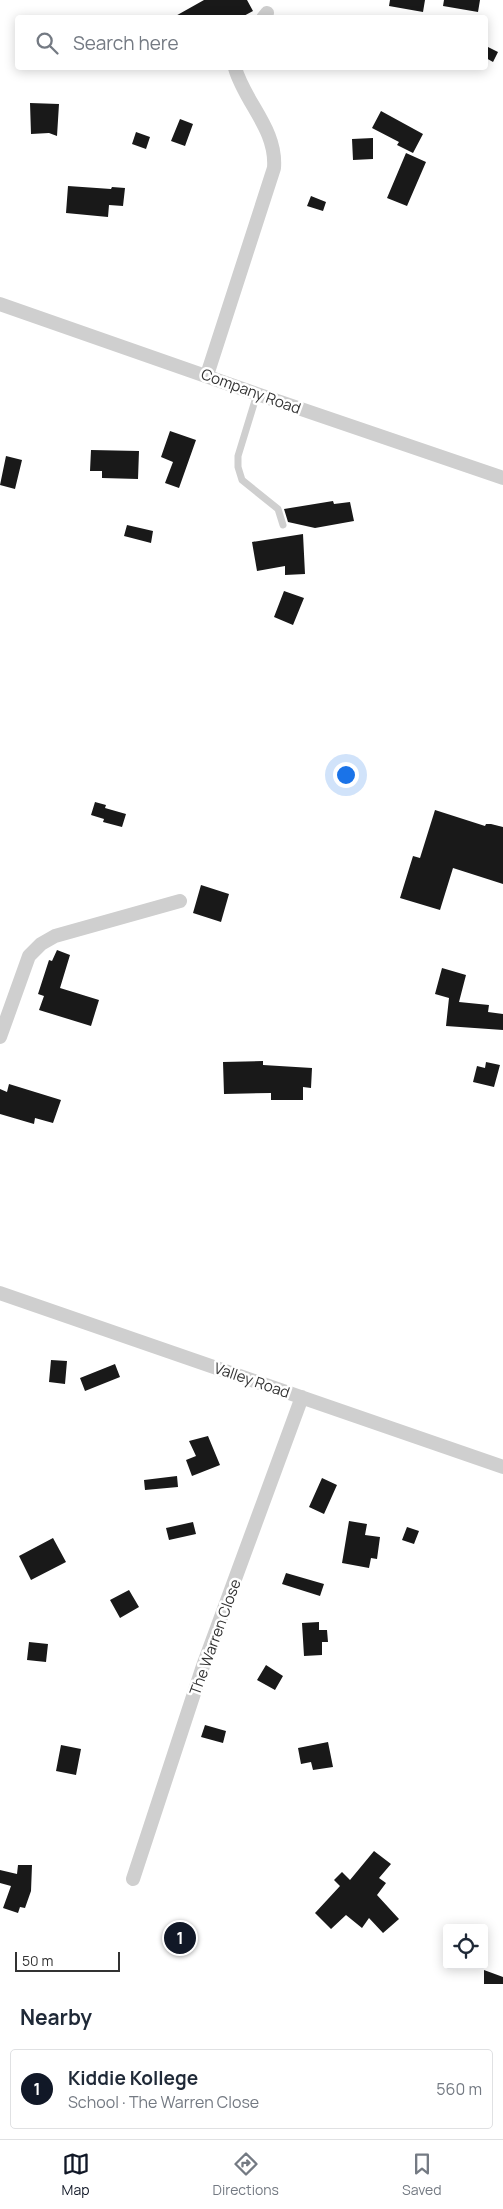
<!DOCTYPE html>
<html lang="en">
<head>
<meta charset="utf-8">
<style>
	body { margin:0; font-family:Manrope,sans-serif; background:#f6f6f7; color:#1f2937 }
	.controls { position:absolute; right:15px; bottom:15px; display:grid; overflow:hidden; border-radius:5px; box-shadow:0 2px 12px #0003 }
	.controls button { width:45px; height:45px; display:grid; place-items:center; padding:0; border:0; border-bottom:1px solid #e0e1e3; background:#fff; color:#1f2937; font:25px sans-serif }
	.scale { position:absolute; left:15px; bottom:12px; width:105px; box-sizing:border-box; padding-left:5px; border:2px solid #323232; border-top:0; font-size:14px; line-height:18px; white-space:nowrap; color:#323232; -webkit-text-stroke:4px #fff; paint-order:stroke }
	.you { position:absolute; left:345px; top:774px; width:18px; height:18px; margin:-12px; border:4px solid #fff; border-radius:50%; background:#1a73e8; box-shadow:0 0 0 8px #1a73e833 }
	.badge { display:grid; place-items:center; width:32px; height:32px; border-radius:50%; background:#111827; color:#fff; font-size:16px; font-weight:700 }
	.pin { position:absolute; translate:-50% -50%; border:2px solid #fff; box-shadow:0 1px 5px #0006 }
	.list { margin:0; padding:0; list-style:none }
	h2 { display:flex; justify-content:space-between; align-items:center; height:65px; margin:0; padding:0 20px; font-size:21px }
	h2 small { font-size:16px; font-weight:400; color:#747a83 }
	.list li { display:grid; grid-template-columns:32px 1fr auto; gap:15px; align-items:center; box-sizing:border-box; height:80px; margin:0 10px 10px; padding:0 10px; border:1px solid #e0e1e3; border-radius:5px }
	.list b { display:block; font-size:19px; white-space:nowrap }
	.list p { margin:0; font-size:16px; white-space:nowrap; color:#747a83 }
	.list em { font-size:16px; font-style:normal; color:#747a83 }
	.icon { flex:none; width:28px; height:28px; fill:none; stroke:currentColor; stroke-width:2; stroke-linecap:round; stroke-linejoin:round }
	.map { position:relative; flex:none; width:503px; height:1984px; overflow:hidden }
	.search { position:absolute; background:#fff; box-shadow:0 2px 12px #0003; left:15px; right:15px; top:15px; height:55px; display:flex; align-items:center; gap:12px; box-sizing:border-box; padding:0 18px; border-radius:5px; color:#747a83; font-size:19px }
	.sheet { height:155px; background:#fff }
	nav { display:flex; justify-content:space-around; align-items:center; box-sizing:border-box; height:70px; border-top:1px solid #e0e1e3; background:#fff; font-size:14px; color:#747a83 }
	nav a { display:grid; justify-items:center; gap:2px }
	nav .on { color:#111827 }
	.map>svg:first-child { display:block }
	.building { fill:#191919 }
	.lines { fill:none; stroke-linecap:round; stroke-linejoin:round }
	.lane { stroke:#cfcfcf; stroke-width:7 }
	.street { stroke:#cfcfcf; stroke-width:14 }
	.labels { text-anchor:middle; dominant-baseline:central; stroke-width:5; stroke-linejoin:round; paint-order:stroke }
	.street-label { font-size:15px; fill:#323232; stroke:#fff }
</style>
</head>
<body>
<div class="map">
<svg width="503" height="1984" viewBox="0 0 503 1984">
	<rect width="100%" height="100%" fill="#fff"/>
	<path class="building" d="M204 0H247L253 11 240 18H172Z
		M390 0H425L423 12 389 6Z
		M444 0H480L478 12 443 6Z
		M486 46 498 52 493 62 486 58Z
		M30 103 59 104 57 136 49 133 31 134Z
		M381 111 423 134 413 153 397 145 399 142 372 128Z
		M180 119 193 124 185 146 171 141Z
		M136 132 150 137 146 149 132 144Z
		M373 138V159L353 160 352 139Z
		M406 153 426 162 407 206 387 198Z
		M68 186 111 189 112 187 125 188 123 206 109 205 108 217 66 213Z
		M311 196 326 202 323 211 307 206Z
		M170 431 196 440 179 488 165 483 173 462 161 457Z
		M91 450 139 451 138 479 102 478V471H90Z
		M6 456 22 460 15 489 0 485Z
		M333 501 334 504 350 502 354 521 315 528 288 522 284 509Z
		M127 525 153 531 151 543 124 536Z
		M303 534 305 574 285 575V566L257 571 252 542Z
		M284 591 304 598 293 625 274 617Z
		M95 802 106 805 105 808 126 814 122 827 103 822 104 819 91 815Z
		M435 810 485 826 486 824H491L503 827V884L453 868 440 910 400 898 413 856 420 858Z
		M201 885 229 894 221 922 193 913Z
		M57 950 70 955 60 988 99 1000 91 1026 39 1010 44 996 38 994 49 960 52 961Z
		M442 968 466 975 459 1002 489 1005 488 1012 503 1014V1030L446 1026 449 998 435 994Z
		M263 1061V1065L312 1068 311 1088 303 1087V1100H271V1093L224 1094 223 1062Z
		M486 1062 500 1065 494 1087 473 1082 477 1066 485 1068Z
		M9 1084 61 1100 53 1123 35 1118 34 1124 0 1114V1089L7 1092Z
		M51 1360 67 1361 65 1384 49 1382Z
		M115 1364 120 1377 85 1391 80 1378Z
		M208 1436 220 1465 192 1476 186 1460 196 1456 189 1441Z
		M177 1476 178 1487 145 1490 144 1480Z
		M322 1478 337 1485 324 1514 309 1507Z
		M349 1521 367 1524 365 1535 380 1537 377 1559 371 1558 369 1568 342 1563Z
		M193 1522 196 1534 169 1540 166 1528Z
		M407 1527 419 1531 414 1544 402 1540Z
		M53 1538 66 1562 31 1580 19 1556Z
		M286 1573 324 1584 320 1596 282 1584Z
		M129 1590 139 1607 120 1618 110 1600Z
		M319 1622V1630H327L328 1642H322V1655L304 1656 302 1623Z
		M29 1642 48 1644 46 1662 27 1660Z
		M266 1665 283 1676 275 1690 257 1680Z
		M205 1725 226 1731 223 1743 201 1737Z
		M328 1742 333 1767 313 1770 311 1762 301 1764 298 1748Z
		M61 1745 81 1749 76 1775 56 1771Z
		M374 1851 391 1864 379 1878 386 1883 377 1895 399 1919 383 1933 369 1918 362 1928 346 1915 331 1929 315 1913 340 1886 334 1880 342 1872 350 1880Z
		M18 1865H32L31 1891 25 1908 20 1907 18 1913 3 1908 11 1886 0 1883V1870L17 1874Z
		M484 1970 503 1977V1984H484Z"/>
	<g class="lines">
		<path class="lane" d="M257 394 238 456V467L242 480 278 509 283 525"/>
		<path class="street" d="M263 18 267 13
			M0 304 257 394 503 478
			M207 375 274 168C277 129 245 103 235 68
			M0 1037 29 956 41 944 55 936 180 901
			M0 1293 503 1467
			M133 1879 203 1666 302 1397"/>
	</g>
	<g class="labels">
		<g class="street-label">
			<text transform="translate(251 391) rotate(20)">Company Road</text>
			<text transform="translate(252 1380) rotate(19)">Valley Road</text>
			<text transform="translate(215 1637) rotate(-70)">The Warren Close</text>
		</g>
	</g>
</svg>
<div class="controls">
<button><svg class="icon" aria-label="locate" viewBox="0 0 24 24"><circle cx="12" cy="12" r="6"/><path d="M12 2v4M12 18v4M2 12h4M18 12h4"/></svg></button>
</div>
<div class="scale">50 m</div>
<div class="you"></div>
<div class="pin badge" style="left:180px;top:1938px">1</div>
<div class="search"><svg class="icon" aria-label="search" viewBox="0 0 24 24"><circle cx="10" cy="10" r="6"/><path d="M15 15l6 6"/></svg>Search here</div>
</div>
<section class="sheet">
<h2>Nearby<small></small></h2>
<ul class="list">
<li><span class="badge">1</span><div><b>Kiddie Kollege</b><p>School · The Warren Close</p></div><em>560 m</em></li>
</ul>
</section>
<nav>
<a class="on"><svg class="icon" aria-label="map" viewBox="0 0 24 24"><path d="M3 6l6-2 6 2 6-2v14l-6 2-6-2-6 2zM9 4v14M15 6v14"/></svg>Map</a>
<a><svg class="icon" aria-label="directions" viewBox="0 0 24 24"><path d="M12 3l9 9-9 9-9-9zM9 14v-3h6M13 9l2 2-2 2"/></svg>Directions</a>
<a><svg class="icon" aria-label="saved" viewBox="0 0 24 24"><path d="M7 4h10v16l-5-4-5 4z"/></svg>Saved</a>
</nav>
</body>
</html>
